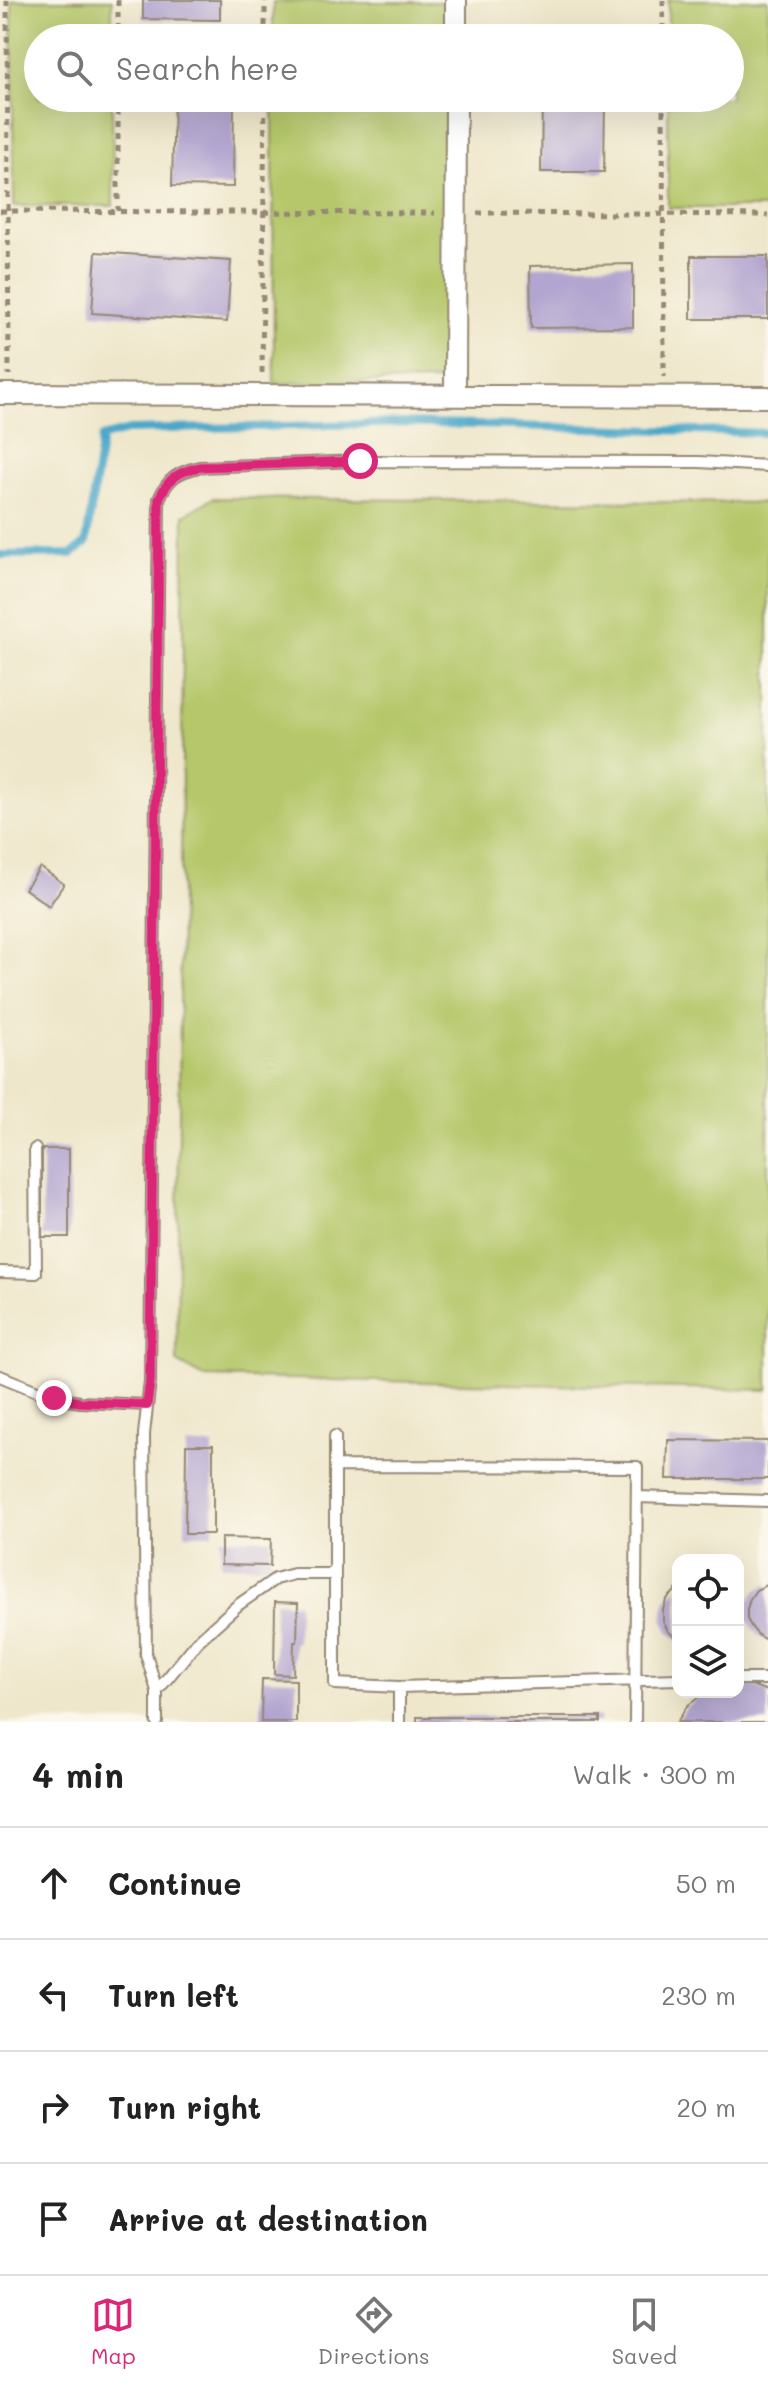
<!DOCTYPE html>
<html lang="en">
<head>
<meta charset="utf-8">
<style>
	body { margin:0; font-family:Mali,sans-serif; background:#f2f2f2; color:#222 }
	.controls { position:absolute; right:24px; bottom:24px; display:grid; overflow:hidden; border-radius:16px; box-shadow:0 8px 32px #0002 }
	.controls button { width:72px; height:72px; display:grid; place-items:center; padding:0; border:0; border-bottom:2px solid #e0e0e0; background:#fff; color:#222; font:40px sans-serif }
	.stop { position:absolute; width:24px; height:24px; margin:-18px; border:6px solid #db2777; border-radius:50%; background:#fff }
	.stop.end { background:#db2777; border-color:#fff; box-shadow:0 2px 8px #0008 }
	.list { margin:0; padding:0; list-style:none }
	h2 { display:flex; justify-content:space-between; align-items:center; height:104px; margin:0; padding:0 32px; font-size:34px }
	h2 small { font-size:26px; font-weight:400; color:#767676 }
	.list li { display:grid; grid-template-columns:52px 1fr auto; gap:24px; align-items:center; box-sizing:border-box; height:112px; padding:0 32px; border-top:2px solid #e0e0e0 }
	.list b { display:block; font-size:30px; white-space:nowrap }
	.list em { font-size:26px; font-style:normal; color:#767676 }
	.icon { flex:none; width:44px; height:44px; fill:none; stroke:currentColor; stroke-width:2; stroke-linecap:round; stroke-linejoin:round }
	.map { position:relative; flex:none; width:768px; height:1722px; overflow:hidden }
	.search { position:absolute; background:#fff; box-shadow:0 8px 32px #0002; left:24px; right:24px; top:24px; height:88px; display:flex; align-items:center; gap:20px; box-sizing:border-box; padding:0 28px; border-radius:44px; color:#767676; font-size:30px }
	.sheet { height:552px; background:#fff }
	nav { display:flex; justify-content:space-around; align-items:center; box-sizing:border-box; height:112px; border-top:2px solid #e0e0e0; background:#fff; font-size:22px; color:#767676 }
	nav a { display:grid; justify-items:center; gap:4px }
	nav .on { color:#db2777 }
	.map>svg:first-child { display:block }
	.green { fill:#b5c76b; stroke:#787844; stroke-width:2 }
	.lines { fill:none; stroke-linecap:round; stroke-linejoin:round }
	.stream { stroke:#4ba8c9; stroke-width:8 }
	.building { fill:#b2a5d0 }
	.service-casing { stroke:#958874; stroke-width:14 }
	.minor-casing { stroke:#958874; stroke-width:24 }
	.path { stroke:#958874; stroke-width:5; stroke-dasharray:6 6; stroke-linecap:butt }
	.service { stroke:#fff; stroke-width:10 }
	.minor { stroke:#fff; stroke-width:20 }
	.route { stroke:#db2777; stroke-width:10 }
</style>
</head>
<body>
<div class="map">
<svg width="768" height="1722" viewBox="0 0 768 1722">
	<rect width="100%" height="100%" fill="#fbf7ec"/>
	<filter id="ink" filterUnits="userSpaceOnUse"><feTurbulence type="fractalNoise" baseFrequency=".0125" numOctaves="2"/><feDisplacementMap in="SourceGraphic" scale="16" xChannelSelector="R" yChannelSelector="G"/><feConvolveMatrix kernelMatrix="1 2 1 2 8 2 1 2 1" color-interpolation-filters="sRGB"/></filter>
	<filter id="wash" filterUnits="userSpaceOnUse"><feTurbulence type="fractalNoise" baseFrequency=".006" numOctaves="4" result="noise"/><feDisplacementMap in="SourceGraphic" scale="32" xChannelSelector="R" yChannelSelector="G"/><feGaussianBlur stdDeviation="1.8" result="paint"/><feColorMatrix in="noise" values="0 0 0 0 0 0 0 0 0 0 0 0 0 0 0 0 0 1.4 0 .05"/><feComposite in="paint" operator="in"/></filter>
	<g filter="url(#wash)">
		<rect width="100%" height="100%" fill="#efe7cb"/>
		<path class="green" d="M12 0H112V38H38V98H112L113 206H14Z
			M668 0H768V208H668V98H730V38H668Z
			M273 2H447V38H273Z
			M273 98H447L446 381 274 383Z
			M213 498 768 503V1390L204 1377 177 1362 184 515Z"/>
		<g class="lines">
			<path class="stream" d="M0 555 72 554 86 543 102 437 130 430 403 423 768 433"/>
		</g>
		<g id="blocks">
			<path class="building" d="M143 0H220V20L143 19Z
				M543 33H606V38H543Z
				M174 98H234L233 187 172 186Z
				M542 98H605L604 172H541Z
				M96 252 231 261 227 322 92 313Z
				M691 256H768V319H691Z
				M633 264V327L531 328 530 266Z
				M40 867 64 884 49 906 25 889Z
				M42 1149H69V1237H42Z
				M668 1440 768 1441V1479H667Z
				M186 1445H213V1534H185Z
				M221 1538 271 1539 270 1566 221 1565Z
				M768 1584V1641L759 1636 752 1628 747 1619V1609L750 1599 756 1590Z
				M678 1588V1640L668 1631 663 1621V1610L666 1600Z
				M275 1602 298 1603 297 1642H294L293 1675 274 1674Z
				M262 1679 296 1680V1722H261Z
				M738 1685H751L768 1691V1722H677L687 1706 706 1692H738Z
				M417 1717H600V1722H417Z"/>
		</g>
	</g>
	<g filter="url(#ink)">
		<use href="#blocks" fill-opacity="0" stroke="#958874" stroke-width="2"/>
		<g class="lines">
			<defs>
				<path id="service" d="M0 1272 36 1273 35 1149
					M0 1376 54 1398 80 1402 147 1405
					M335 1436V1684L399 1687
					M335 1466 637 1467 635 1722
					M637 1497 768 1501
					M738 1679H768
					M157 1691 198 1641 238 1605 275 1579 294 1574H335
					M157 1722V1691L146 1654 144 1434 150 1381 159 499C168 478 178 472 199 467L360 461 699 462 768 466
					M399 1722V1687L678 1679"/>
				<path id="minor" d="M456 38V0
					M0 394 768 397
					M455 396 456 98"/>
			</defs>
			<use href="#service" class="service-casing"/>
			<use href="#minor" class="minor-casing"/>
			<path class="path" d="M7 0 9 375
				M118 0V38
				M663 0V38
				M265 38V0
				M118 98V211
				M663 98 664 377
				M0 211 435 213
				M477 213 768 215
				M262 373 265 98"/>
			<use href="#service" class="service"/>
			<use href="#minor" class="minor"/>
		</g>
	</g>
	<g class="lines" filter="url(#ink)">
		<path class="route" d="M54 1398 80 1402 147 1405 150 1381 159 499C168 478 178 472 199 467L360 461"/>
	</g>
</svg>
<div class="controls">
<button><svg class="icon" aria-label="locate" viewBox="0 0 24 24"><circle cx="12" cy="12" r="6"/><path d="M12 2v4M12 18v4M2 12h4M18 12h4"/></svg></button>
<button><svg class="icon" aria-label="layers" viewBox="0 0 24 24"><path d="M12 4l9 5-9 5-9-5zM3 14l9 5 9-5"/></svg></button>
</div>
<div class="stop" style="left:360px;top:461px"></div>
<div class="stop end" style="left:54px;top:1398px"></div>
<div class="search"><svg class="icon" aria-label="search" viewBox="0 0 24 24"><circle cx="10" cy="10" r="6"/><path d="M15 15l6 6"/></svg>Search here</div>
</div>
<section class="sheet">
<h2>4 min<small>Walk · 300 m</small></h2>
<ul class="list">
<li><svg class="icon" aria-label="ahead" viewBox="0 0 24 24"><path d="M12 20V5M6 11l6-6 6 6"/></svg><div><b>Continue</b></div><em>50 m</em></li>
<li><svg class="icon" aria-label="left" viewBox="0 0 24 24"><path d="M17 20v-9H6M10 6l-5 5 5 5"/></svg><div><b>Turn left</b></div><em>230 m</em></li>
<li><svg class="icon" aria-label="right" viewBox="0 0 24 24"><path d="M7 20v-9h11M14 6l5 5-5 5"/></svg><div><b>Turn right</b></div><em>20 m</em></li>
<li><svg class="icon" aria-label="arrive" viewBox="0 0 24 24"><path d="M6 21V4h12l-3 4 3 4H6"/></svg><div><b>Arrive at destination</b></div></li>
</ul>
</section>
<nav>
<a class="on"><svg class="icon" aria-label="map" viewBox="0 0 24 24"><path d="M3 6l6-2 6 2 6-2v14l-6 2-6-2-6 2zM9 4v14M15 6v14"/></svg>Map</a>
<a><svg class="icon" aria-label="directions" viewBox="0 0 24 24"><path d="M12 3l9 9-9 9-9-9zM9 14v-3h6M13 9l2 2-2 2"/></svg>Directions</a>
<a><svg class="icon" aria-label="saved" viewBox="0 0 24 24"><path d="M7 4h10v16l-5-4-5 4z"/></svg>Saved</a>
</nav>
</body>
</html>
